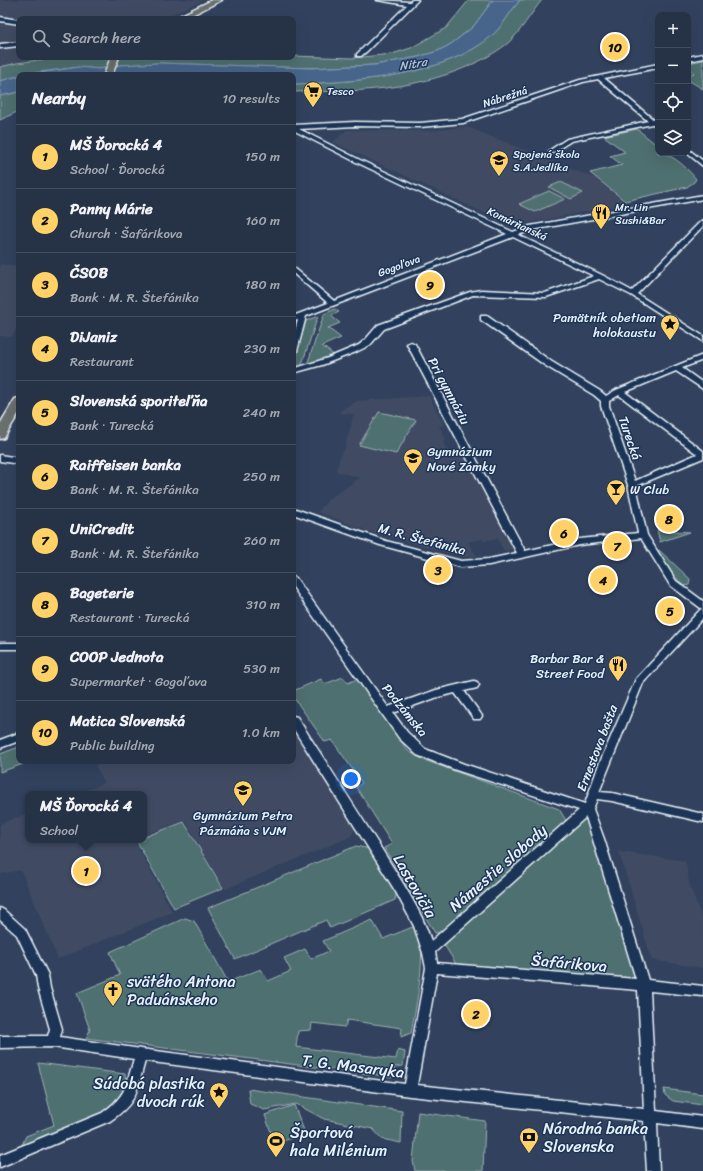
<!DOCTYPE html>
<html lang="en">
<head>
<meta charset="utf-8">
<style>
	body { margin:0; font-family:Sriracha,sans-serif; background:#323e51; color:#f1f3f6 }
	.controls { position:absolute; right:12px; top:12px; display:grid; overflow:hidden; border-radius:8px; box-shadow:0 4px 16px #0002 }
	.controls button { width:36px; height:36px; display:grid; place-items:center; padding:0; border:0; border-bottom:1px solid #424d5f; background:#263246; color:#f1f3f6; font:20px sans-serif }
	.you { position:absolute; left:351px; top:779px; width:14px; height:14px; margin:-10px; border:3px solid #fff; border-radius:50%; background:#1a73e8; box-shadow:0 0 0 6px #1a73e833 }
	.badge { display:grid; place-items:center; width:26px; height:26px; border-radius:50%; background:#ffd166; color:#111; font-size:13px; font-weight:700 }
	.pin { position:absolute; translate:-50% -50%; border:2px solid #fff; box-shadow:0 1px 4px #0006 }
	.popup { position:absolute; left:25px; top:791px; width:122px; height:52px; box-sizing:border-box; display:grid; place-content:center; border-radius:8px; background:#263246; filter:drop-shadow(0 1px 3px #0005); font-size:13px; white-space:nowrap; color:#a4aab3 }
	.popup b { font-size:15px; color:#f1f3f6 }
	.popup::after { content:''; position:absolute; left:50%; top:100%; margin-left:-8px; border:8px solid transparent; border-top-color:#263246 }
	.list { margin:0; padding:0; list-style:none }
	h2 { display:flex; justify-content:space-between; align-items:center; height:52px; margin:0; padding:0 16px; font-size:17px }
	h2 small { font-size:13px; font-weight:400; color:#a4aab3 }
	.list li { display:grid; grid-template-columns:26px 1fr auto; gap:12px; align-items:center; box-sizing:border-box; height:64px; padding:0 16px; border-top:1px solid #424d5f }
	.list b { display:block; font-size:15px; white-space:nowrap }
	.list p { margin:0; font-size:13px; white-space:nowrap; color:#a4aab3 }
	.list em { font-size:13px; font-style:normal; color:#a4aab3 }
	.icon { flex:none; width:22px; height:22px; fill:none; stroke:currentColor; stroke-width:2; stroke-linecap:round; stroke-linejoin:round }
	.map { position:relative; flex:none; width:703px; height:1171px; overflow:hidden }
	.search { position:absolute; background:#263246; box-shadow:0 4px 16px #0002; left:16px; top:16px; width:280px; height:44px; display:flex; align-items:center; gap:10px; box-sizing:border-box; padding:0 14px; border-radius:8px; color:#a4aab3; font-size:15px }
	.panel { position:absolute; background:#263246; box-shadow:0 4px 16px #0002; left:16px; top:72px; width:280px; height:692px; border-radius:8px }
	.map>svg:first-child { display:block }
	.built { fill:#414b63 }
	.green { fill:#4f7070; stroke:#9cb0b4 }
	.water { fill:#46658b; stroke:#879db7 }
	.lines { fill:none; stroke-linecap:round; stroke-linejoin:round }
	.street-casing { stroke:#e8f1f8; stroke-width:3 }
	.secondary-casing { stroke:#e8f1f8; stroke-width:3 }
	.primary-casing { stroke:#e8f1f8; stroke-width:3 }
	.street { fill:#1d3557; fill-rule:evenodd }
	.secondary { fill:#1d3557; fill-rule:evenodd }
	.primary { fill:#6a706d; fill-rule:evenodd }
	.labels { text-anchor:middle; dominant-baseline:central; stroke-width:3; stroke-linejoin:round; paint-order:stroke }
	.far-poi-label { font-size:11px; fill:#e8f1f8; stroke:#1d3557; text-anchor:start }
	.far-street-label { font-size:11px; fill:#e8f1f8; stroke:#1d3557 }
	.far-water-label { font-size:12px; font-style:italic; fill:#afc0d2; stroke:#1d3557 }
	.poi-label { font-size:13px; fill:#e8f1f8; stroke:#1d3557; text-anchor:end }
	.street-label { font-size:13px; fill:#e8f1f8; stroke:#1d3557 }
	.near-street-label { font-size:16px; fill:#e8f1f8; stroke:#1d3557 }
	.near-poi-label { font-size:16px; fill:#e8f1f8; stroke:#1d3557; text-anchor:start }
</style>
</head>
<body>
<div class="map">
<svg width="703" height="1171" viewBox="0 0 703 1171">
	<rect width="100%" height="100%" fill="#32425e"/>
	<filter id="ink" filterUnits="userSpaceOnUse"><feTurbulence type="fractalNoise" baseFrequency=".025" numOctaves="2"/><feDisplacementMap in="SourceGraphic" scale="8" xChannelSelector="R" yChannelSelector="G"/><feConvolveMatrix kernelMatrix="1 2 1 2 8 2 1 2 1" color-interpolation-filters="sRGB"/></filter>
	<g filter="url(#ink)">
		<path class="built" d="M0 0H204L161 19H19V57H61L17 63 0 67Z
			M467 127 596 179 624 202 621 205 527 223 504 222 333 142 347 130 427 131Z
			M0 264 19 266V323L12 337 0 336Z
			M429 396 444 425 439 426 446 440 442 441 448 453 461 451 513 549 504 551 497 538 484 541 482 539 468 542 477 557H463L368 531 318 512 329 499 360 478 336 471 342 451H344L354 414 340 413 341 410 357 401Z
			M293 730 355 829 350 837 225 889 185 820 144 835V794H76L105 783 95 765 105 761H293Z
			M28 813V840H134L172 912 58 959 21 870 0 874V824Z
			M619 852 685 861 690 887 703 921V968L652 960Z"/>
		<path class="green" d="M469 0H493L473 27 451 44 438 51 418 57 375 65 311 68 158 63 121 65 99 69 79 67 19 75V76L0 81V67L17 63 61 57 293 56 353 58 392 54 411 48 446 28Z
			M520 0H542C531 13 520 33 508 43 473 71 419 85 376 89 348 92 320 91 293 92V84C354 82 446 77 494 34 504 24 511 10 520 0Z
			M703 60V89L688 80V75L694 73 688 68V63Z
			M19 92V111L0 120V96Z
			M637 129 658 146V153C672 153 687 168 696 179L694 182 687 187 625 201 590 173 622 165 610 156 625 152 604 136Z
			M561 182 583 193 571 199 549 187Z
			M549 191 565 199 535 212 519 204Z
			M335 309 339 312 331 316 340 323 328 328 341 338 322 346 334 355 307 365 324 314Z
			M318 316 301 367 294 365 306 321Z
			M379 412 416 420 396 454 359 445Z
			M657 530 690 532 660 542Z
			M659 550 690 579 689 585 684 586 666 567 657 552Z
			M343 677 348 683 357 679 408 751 424 760 559 809 567 822 443 932 435 933 384 848 392 844 356 787 362 783 332 740 325 742 294 698 293 699V691L321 679 325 684Z
			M19 747V761H32L0 772V754Z
			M588 809 644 985 458 967 443 943Z
			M184 822 223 888 174 908 136 840H144V837Z
			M356 846 370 849 397 890 395 900 330 928 326 920 235 959 208 908Z
			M185 918 194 921 228 982 261 969 268 981 291 971 284 958 305 949 311 959 329 951 323 941 372 920 383 939 415 926C430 943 415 1010 411 1033L401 1037 402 1028 347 1020 345 1027 312 1023 311 1030 298 1031 296 1047 396 1059 398 1050 405 1052 403 1066 395 1067 392 1077 86 1038 90 1030 77 993 120 975 110 952Z
			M38 1063 125 1074C129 1090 116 1103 105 1113L21 1147 26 1136 54 1125Z
			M248 1089 402 1111 401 1143 382 1139 373 1129 324 1119 296 1104 264 1110 250 1104Z
			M664 1089 703 1094V1105L673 1101 665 1095Z
			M294 1105 305 1133 275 1144 265 1115Z
			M418 1112 485 1121 483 1171H415L413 1161Z"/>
		<path class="water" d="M493 0H520C511 10 504 24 494 34 446 77 354 82 293 84V75H26L79 67 99 69 121 65 158 63 311 68 375 65 418 57 438 51 451 44 473 27Z
			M19 76V92L0 96V81Z"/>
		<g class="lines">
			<defs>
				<path id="street" d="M377 0 410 2 412 0H418L367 51 361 56H357V54L407 5Z
					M19 42V46L0 48V44Z
					M703 54V58L688 61V57Z
					M658 64V68L604 78 655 121 658 124 657 125 652 124 571 141 552 153 549 151 550 150 567 139 648 121 598 79 583 82 463 123 420 127 355 126 299 129 360 160 513 232 530 226 703 195V199L532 230 518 235 602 275 632 291 701 221 703 220V226L637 294 703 336V341L631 295 599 279 546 297 473 295 384 329 370 345 356 352 322 365 293 373V369L328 358 359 345 366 339 378 325 470 292 481 290 545 293 594 276 513 237 306 316 297 351 293 353V338L298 320 293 321V316L328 303 293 273V267L334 301 507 234 356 162 293 130V125L355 122 420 123 462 119 580 80Z
					M688 149 703 161V166L687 153H688Z
					M481 316H487L552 362 600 391 606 396 616 390 703 355V360L682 368 703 383V389L676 371 625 392 703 451V458L636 486 647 535 676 581 703 601V618L643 683 599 792 612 793 703 814V822L612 801 597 799 593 809 604 839 648 980 703 986V996L650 991 656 1111 703 1117V1129L657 1123 659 1171H647L644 1121 410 1096 145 1061C136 1092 138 1102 110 1121L0 1167V1155L102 1113C127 1095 125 1088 134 1059L53 1047 0 1048V1036H48L50 1029 38 988 36 975 17 935 0 920V908L4 910 25 929 48 975 50 988 62 1029 60 1037 141 1049 405 1084 426 968 423 953 414 926 396 892 293 728V716L297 717C326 762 355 807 384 853 401 881 421 909 431 941L579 810 456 770 417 755 399 738 293 587V577L296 578 388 707 436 690 474 681 477 682 479 685 477 688 464 691 480 713 482 716 480 719H474L455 693 438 697 393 713 407 732 425 749 464 764 585 804 598 767 636 679 700 610 702 609 670 585 641 538 580 545 489 565 461 567 380 545 293 514V508L386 541 461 561 489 559 517 553 407 344 411 342 415 344 525 551 580 539 638 533 628 485 601 406V401L594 395 546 366 481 320ZM619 395 697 454 635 481 609 406V401ZM586 817 636 979 437 963 435 952ZM437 973 638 990 644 1109 417 1085Z
					M0 455 19 458V464L0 461Z
					M0 643H19V649H0Z
					M19 733V741L0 748V740Z"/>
				<path id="secondary" d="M0 17 19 20V24L0 21Z"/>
				<path id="primary" d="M212 0H222L184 19H173Z
					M111 57H119L112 75H104Z
					M19 398V413L4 438 0 439V424L15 399Z"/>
			</defs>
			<use href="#street" class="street-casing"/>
			<use href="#secondary" class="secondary-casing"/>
			<use href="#primary" class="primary-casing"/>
			<use href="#street" class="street"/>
			<use href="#secondary" class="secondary"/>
			<use href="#primary" class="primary"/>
		</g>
	</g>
	<defs>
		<symbol id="supermarket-pin" viewBox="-11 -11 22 30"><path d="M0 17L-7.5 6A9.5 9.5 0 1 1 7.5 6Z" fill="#ffd166" stroke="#1d3557"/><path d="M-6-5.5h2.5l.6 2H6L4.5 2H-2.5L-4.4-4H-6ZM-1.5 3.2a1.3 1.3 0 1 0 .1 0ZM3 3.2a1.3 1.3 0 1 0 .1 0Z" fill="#111"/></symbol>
		<symbol id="school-pin" viewBox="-11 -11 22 30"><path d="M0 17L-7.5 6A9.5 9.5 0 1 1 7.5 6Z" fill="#ffd166" stroke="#1d3557"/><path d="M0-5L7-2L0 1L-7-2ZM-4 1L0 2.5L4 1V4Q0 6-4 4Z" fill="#111"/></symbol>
		<symbol id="restaurant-pin" viewBox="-11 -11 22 30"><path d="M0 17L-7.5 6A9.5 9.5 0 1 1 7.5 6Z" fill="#ffd166" stroke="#1d3557"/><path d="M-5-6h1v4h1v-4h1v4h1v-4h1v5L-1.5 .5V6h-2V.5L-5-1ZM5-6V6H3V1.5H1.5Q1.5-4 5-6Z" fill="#111"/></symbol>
		<symbol id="sight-pin" viewBox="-11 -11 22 30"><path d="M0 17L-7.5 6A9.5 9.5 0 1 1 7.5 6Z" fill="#ffd166" stroke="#1d3557"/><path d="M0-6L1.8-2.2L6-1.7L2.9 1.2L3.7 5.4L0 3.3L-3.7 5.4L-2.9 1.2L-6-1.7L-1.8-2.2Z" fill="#111"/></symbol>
		<symbol id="bar-pin" viewBox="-11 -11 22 30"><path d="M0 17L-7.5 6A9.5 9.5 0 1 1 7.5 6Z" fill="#ffd166" stroke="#1d3557"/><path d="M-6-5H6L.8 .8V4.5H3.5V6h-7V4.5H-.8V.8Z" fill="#111"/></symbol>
		<symbol id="church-pin" viewBox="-11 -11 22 30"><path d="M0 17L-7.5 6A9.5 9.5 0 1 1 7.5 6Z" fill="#ffd166" stroke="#1d3557"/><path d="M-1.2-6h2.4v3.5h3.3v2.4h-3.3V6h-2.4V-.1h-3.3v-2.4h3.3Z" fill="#111"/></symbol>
		<symbol id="bank-pin" viewBox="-11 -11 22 30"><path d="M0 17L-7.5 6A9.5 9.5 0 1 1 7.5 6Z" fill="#ffd166" stroke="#1d3557"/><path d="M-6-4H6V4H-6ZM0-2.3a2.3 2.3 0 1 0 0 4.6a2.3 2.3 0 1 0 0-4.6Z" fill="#111"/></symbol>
		<symbol id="stadium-pin" viewBox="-11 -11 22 30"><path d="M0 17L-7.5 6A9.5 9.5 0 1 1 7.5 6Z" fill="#ffd166" stroke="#1d3557"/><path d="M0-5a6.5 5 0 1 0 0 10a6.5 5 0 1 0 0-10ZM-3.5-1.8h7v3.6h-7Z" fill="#111"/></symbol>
	</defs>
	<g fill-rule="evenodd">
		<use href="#supermarket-pin" x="302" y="80" width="22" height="30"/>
		<use href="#school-pin" x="488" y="149" width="22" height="30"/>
		<use href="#restaurant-pin" x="590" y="202" width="22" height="30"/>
		<use href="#sight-pin" x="659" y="313" width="22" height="30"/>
		<use href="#school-pin" x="402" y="447" width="22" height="30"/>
		<use href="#bar-pin" x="605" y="478" width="22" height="30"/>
		<use href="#restaurant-pin" x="607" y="654" width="22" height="30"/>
		<use href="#school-pin" x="232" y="779" width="22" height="30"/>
		<use href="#church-pin" x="102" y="979" width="22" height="30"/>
		<use href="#sight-pin" x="208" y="1081" width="22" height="30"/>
		<use href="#bank-pin" x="518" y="1126" width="22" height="30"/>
		<use href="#stadium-pin" x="265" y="1130" width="22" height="30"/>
	</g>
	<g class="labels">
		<g class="far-poi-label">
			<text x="327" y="91">Tesco</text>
			<text x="513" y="154">Spojená škola<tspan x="513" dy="13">S.A.Jedlíka</tspan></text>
			<text x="615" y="207">Mr. Lin<tspan x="615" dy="13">Sushi&amp;Bar</tspan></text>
		</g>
		<g class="far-street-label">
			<text transform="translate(505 97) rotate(-18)">Nábrežná</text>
			<text transform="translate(517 224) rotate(25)">Komárňanská</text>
			<text transform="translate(399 266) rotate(-20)">Gogoľova</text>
		</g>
		<g class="far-water-label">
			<text transform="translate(413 64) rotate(-10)">Nitra</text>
		</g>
		<g class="poi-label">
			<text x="656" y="317">Pamätník obetiam<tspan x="656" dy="15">holokaustu</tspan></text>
			<text x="427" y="451" text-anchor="start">Gymnázium<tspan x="427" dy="15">Nové Zámky</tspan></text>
			<text x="630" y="489" text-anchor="start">W Club</text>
			<text x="604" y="658">Barbar Bar &amp;<tspan x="604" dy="15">Street Food</tspan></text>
			<text x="243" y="815" text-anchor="middle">Gymnázium Petra<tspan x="243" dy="15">Pázmáňa s VJM</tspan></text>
		</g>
		<g class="street-label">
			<text transform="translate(449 391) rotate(62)">Pri gymnáziu</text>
			<text transform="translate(630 438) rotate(71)">Turecká</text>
			<text transform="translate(422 539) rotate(15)">M. R. Štefánika</text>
			<text transform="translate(405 710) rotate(51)">Podzámska</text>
			<text transform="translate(597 748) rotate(-69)">Ernestova bašta</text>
		</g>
		<g class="near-street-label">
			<text transform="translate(498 868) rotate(-41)">Námestie slobody</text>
			<text transform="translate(415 886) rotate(60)">Lastovičia</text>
			<text transform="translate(569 963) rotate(5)">Šafárikova</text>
			<text transform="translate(353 1066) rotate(7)">T. G. Masaryka</text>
		</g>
		<g class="near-poi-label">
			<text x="127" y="981">svätého Antona<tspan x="127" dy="18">Paduánskeho</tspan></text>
			<text x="205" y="1083" text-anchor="end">Súdobá plastika<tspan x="205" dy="18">dvoch rúk</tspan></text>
			<text x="543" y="1128">Národná banka<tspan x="543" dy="18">Slovenska</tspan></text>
			<text x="290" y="1132">Športová<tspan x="290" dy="18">hala Milénium</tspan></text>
		</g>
	</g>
</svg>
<div class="controls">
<button>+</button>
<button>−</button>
<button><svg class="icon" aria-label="locate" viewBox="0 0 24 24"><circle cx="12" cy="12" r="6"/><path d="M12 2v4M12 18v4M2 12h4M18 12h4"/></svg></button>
<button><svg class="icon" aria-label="layers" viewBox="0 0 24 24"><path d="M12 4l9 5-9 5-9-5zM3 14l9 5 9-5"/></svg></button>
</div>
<div class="you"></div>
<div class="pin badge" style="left:86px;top:871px">1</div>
<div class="popup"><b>MŠ Ďorocká 4</b>School</div>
<div class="pin badge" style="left:476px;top:1014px">2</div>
<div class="pin badge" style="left:438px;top:570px">3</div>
<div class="pin badge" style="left:603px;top:580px">4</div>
<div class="pin badge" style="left:670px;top:611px">5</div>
<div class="pin badge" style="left:564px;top:533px">6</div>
<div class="pin badge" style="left:617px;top:546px">7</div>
<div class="pin badge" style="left:669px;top:519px">8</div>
<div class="pin badge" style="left:430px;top:285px">9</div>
<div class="pin badge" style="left:615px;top:47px">10</div>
<div class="search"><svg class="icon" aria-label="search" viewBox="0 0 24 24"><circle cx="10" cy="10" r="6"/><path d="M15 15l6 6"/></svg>Search here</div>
<section class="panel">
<h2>Nearby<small>10 results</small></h2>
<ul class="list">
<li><span class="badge">1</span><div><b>MŠ Ďorocká 4</b><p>School · Ďorocká</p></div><em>150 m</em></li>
<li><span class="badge">2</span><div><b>Panny Márie</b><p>Church · Šafárikova</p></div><em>160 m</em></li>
<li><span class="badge">3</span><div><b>ČSOB</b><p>Bank · M. R. Štefánika</p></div><em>180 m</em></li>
<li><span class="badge">4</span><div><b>DiJaniz</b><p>Restaurant</p></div><em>230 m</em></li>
<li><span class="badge">5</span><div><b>Slovenská sporiteľňa</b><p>Bank · Turecká</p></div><em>240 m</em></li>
<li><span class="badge">6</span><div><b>Raiffeisen banka</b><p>Bank · M. R. Štefánika</p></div><em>250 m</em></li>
<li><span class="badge">7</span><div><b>UniCredit</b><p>Bank · M. R. Štefánika</p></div><em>260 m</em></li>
<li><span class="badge">8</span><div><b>Bageterie</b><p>Restaurant · Turecká</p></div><em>310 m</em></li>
<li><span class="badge">9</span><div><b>COOP Jednota</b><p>Supermarket · Gogoľova</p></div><em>530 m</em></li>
<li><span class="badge">10</span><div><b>Matica Slovenská</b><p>Public building</p></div><em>1.0 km</em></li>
</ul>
</section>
</div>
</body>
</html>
